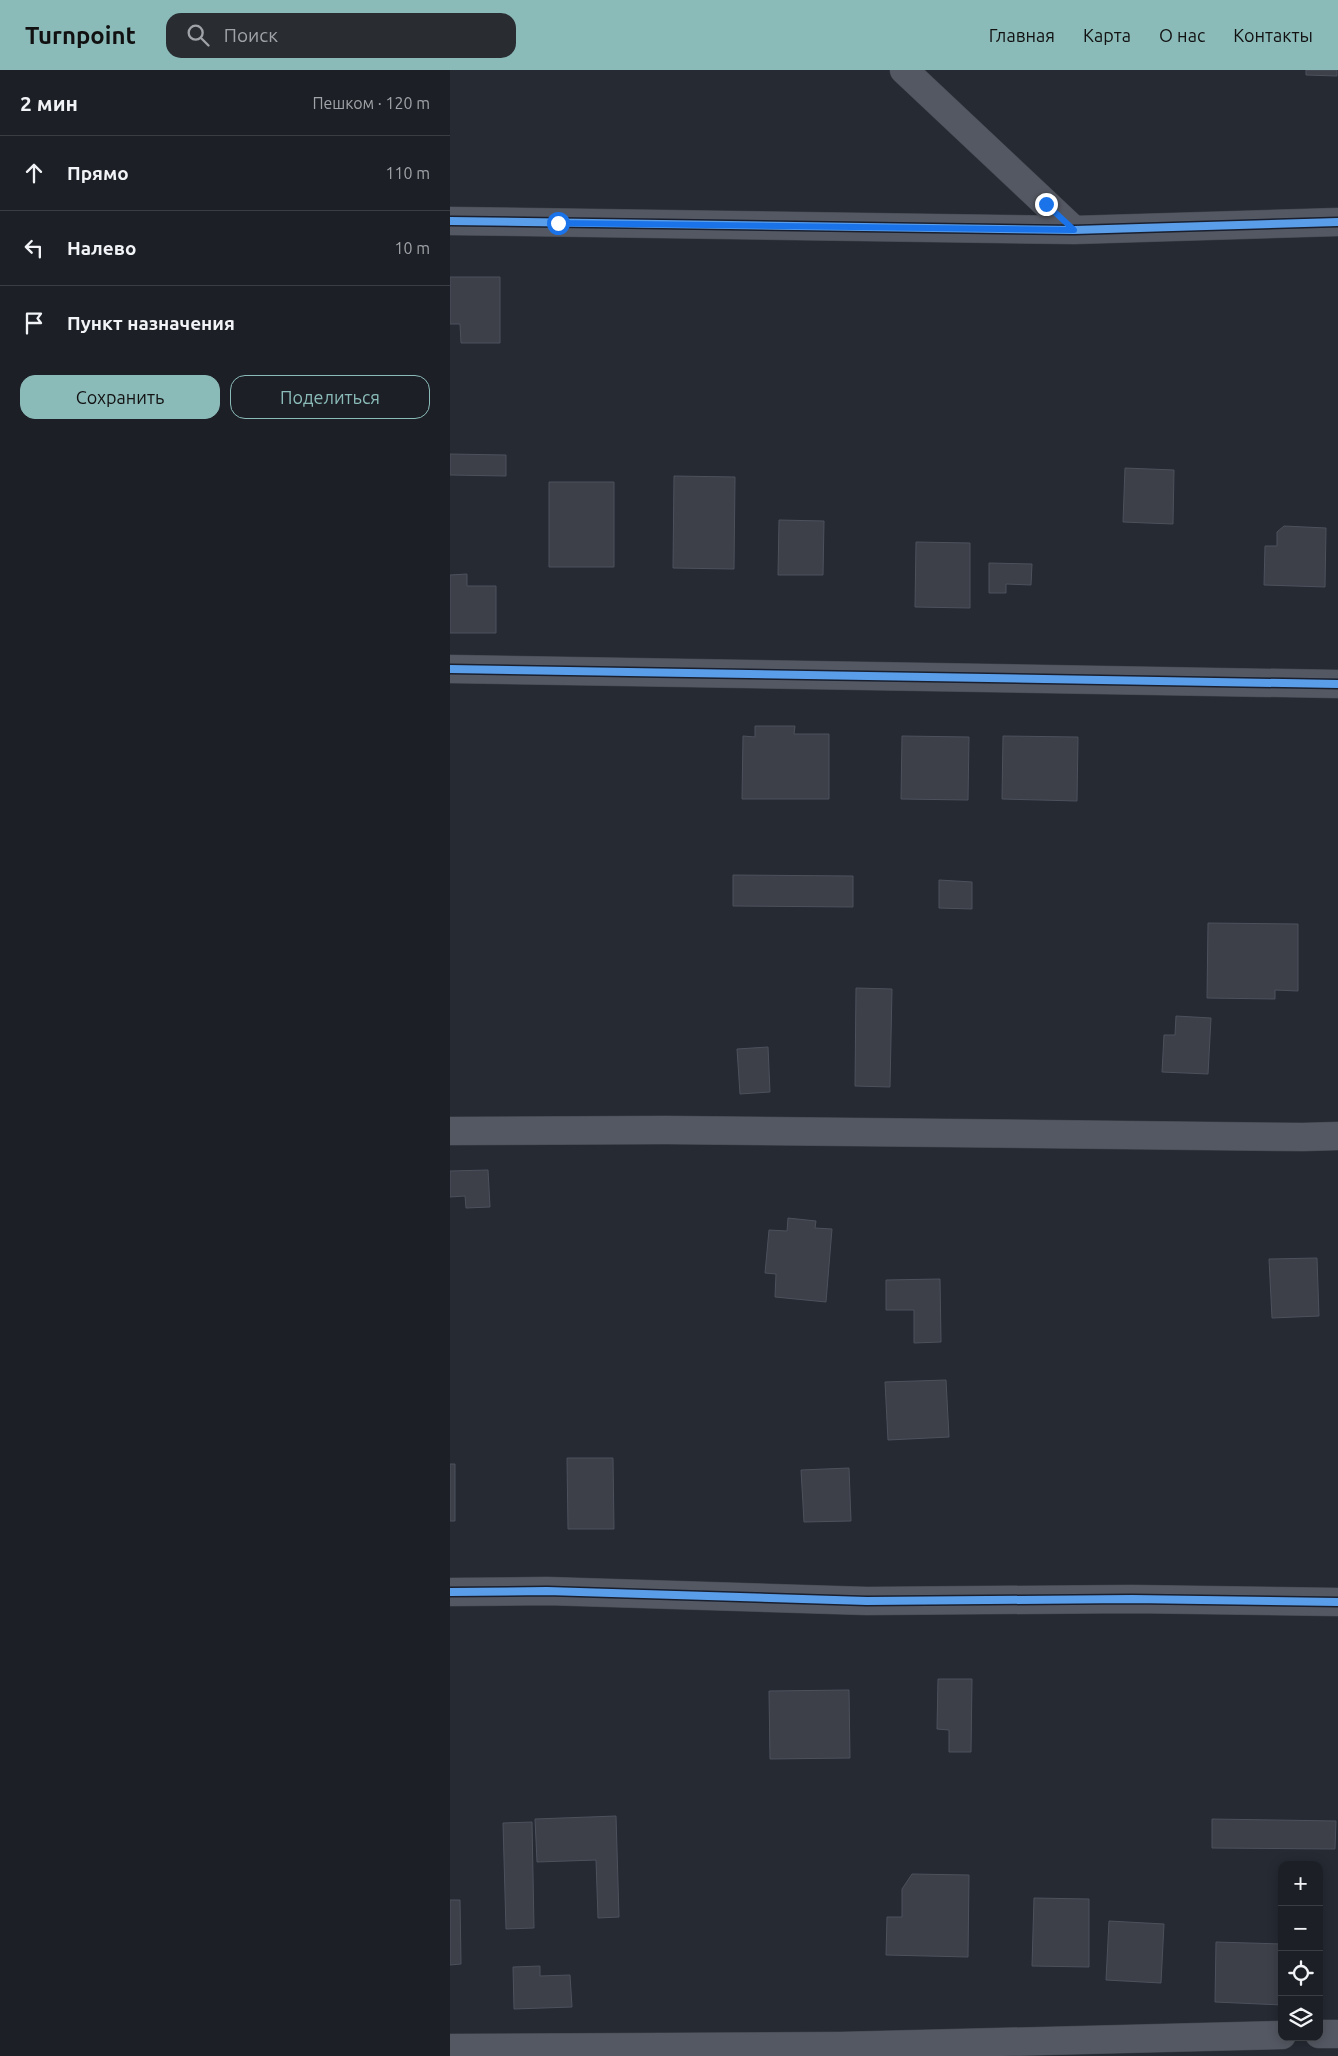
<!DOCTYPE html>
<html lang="ru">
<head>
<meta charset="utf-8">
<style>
	body { margin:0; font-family:Ubuntu,sans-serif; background:#292d32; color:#f1f3f6 }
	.controls { position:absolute; right:15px; bottom:15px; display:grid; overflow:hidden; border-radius:10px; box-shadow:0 2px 12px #0003 }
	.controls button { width:45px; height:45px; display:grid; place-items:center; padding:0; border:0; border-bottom:1px solid #3a3e43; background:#1c2026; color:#f1f3f6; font:25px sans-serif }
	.stop { position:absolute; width:15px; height:15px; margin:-11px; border:4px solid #1a73e8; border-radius:50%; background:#fff }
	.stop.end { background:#1a73e8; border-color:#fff; box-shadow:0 1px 5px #0008 }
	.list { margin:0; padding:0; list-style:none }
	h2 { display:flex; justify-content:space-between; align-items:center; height:65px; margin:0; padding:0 20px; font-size:21px }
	h2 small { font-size:16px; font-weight:400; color:#a0a3a7 }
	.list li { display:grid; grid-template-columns:32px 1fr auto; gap:15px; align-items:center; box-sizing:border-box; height:75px; padding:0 20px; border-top:1px solid #3a3e43 }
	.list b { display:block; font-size:19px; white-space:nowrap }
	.list em { font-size:16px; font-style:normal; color:#a0a3a7 }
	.actions { display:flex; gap:10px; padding:15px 20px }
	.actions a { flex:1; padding:11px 0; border:1px solid #8bbbb9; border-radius:15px; text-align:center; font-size:18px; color:#8bbbb9 }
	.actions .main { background:#8bbbb9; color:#111 }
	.icon { flex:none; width:28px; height:28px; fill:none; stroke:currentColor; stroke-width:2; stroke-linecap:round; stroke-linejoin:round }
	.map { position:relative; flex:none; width:888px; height:1986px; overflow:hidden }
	header { display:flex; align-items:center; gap:30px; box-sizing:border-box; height:70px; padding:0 25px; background:#8bbbb9; color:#111 }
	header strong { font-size:24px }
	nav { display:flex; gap:28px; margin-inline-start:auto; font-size:18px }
	.search { width:350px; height:45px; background:#292d32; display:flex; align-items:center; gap:12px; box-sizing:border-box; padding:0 18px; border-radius:15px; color:#a0a3a7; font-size:19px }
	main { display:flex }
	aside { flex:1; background:#1c2026 }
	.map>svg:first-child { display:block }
	.building { fill:#3d4049; stroke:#4c515c }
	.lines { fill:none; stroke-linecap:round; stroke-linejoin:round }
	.minor-casing { stroke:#42464e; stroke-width:29 }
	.minor { stroke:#545862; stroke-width:28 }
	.cycleway-casing { stroke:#191f2e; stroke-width:11 }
	.cycleway { stroke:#5a9eea; stroke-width:8 }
	.route { stroke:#1a73e8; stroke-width:6 }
</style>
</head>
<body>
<header>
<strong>Turnpoint</strong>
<div class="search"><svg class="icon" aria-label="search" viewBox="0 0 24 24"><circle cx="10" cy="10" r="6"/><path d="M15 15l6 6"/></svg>Поиск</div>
<nav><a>Главная</a><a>Карта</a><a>О нас</a><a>Контакты</a></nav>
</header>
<main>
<aside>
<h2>2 мин<small>Пешком · 120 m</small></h2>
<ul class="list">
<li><svg class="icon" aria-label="ahead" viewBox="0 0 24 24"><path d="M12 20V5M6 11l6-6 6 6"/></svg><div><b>Прямо</b></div><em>110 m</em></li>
<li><svg class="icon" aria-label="left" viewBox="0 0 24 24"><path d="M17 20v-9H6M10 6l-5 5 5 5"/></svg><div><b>Налево</b></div><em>10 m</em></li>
<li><svg class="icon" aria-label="arrive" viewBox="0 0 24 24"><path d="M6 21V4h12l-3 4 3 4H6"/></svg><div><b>Пункт назначения</b></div></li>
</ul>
<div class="actions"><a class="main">Сохранить</a><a>Поделиться</a></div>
</aside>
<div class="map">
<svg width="888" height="1986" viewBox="0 0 888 1986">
	<rect width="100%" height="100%" fill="#252a33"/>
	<path class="building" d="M856 0H887V6L856 5Z
		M0 207H50V273H11L10 254H0Z
		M0 384 56 385V406L0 405Z
		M675 398 724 400 723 454 673 452Z
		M224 406 285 407 284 499 223 498Z
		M99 412H164V497H99Z
		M329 450 374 451 373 505H328Z
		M834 456 876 458 875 517 814 515 815 476H827V462Z
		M466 472 520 473V538L465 537Z
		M539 493 582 494 581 515 556 514V523H539Z
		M17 504V516H46V563H0V505Z
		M305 656H345L344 664H379V729H292L293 666 305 667Z
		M452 666 519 667 518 730 451 729Z
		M553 666 628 667 627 731 552 729Z
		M283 805 403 806V837L283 836Z
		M489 810 522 812V839L489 838Z
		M758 853 848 854V921L825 920V929L757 928Z
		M406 918 442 919 440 1017 405 1016Z
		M726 946 761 948 758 1004 712 1002 714 965H725Z
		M318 977 320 1022 290 1024 287 979Z
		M38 1100 40 1137 16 1138 15 1126 0 1127V1101Z
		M338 1148 366 1151 365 1158 382 1159 376 1232 325 1227 326 1204 315 1203 319 1160 337 1161Z
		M867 1188 869 1246 822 1248 819 1189Z
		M490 1209 491 1272 464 1273V1240H436V1210Z
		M496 1310 499 1367 438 1370 435 1312Z
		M117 1388H163L164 1459H118Z
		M0 1394H5V1451H0Z
		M399 1398 401 1451 354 1452 351 1400Z
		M488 1609H522L521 1682H499V1660L487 1659Z
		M399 1620 400 1688 320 1689 319 1621Z
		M166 1746 169 1847 148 1848 146 1790 87 1792 85 1749Z
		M762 1749 886 1751 885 1779 762 1778Z
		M82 1752 84 1858 56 1859 53 1753Z
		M462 1804 519 1805 518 1887 436 1885 437 1847H452V1819Z
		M584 1828 639 1829V1897L582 1896Z
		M0 1830H10L11 1894 0 1895Z
		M659 1851 714 1854 711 1913 656 1910Z
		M766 1872 832 1874V1935L765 1932Z
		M90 1896V1906L120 1905 122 1937 64 1939 63 1897Z"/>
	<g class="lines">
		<defs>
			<path id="minor" d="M454 0 624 160
				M0 151 624 160 888 152
				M0 599 888 614
				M0 1061 216 1060 853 1067 888 1066
				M0 1522 97 1521 417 1531 682 1529 888 1532
				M869 1964H888
				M0 1978 391 1976 832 1965"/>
		</defs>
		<use href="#minor" class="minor-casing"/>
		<use href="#minor" class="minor"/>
		<defs>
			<path id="cycleway" d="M0 151 624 160 888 152
				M0 599 888 614
				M0 1522 97 1521 417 1531 682 1529 888 1532"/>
		</defs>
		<use href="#cycleway" class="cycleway-casing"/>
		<use href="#cycleway" class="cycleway"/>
	</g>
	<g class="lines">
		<path class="route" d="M108 153 624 160 596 134"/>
	</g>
</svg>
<div class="controls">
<button>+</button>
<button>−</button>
<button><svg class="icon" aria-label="locate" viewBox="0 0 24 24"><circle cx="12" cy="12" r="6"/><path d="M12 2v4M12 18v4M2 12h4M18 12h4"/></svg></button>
<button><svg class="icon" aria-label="layers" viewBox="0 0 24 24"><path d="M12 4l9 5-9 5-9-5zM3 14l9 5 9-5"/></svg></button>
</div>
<div class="stop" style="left:108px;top:153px"></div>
<div class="stop end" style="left:596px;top:134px"></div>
</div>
</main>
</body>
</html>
